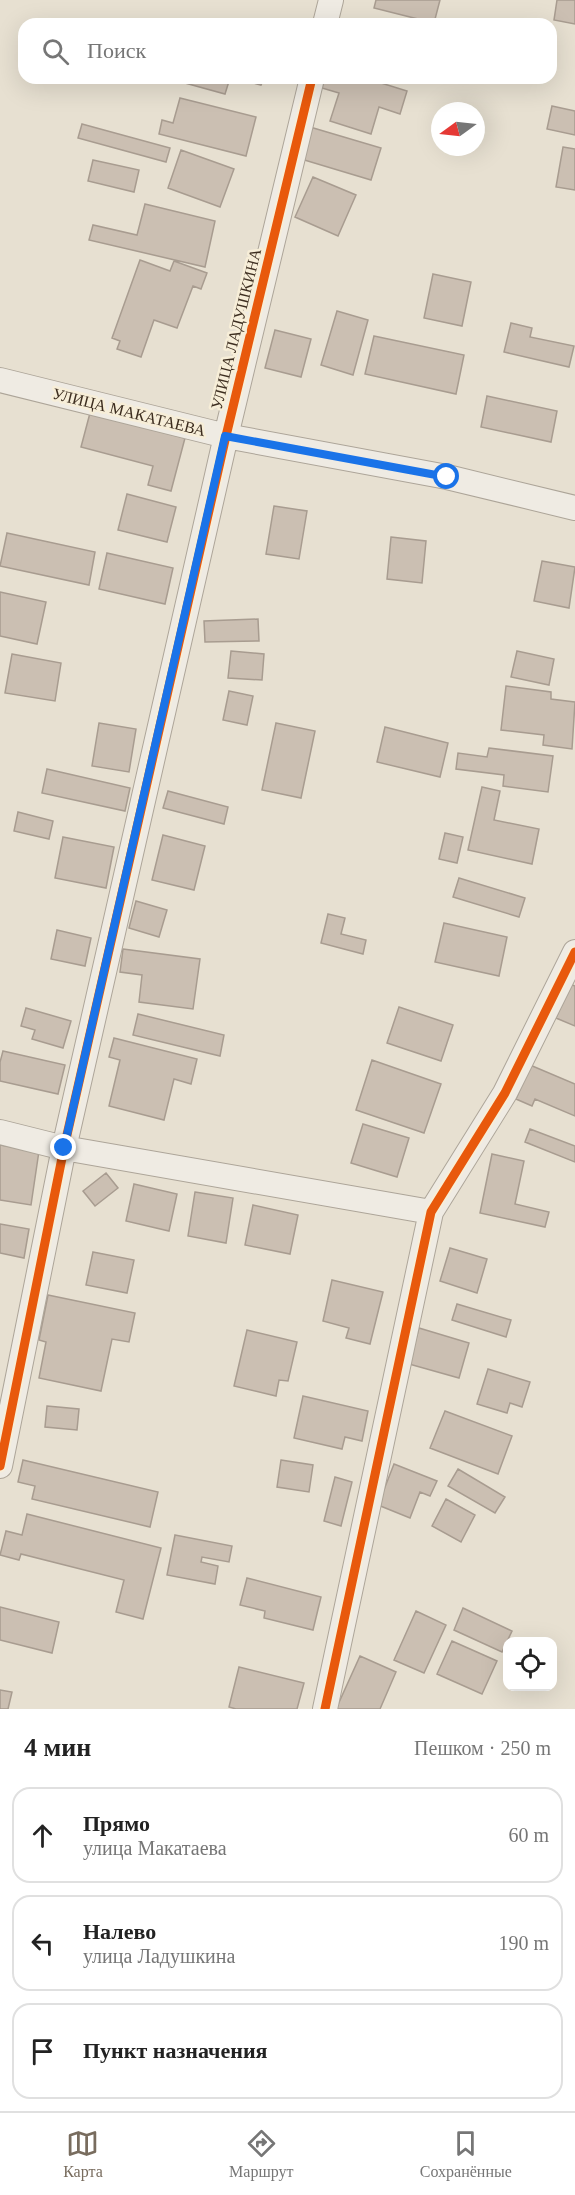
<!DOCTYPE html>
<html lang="ru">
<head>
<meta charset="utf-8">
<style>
	body { margin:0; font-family:"Times New Roman",serif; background:#f6f6f6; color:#222 }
	.controls { position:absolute; right:18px; bottom:18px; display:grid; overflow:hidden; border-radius:12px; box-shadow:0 6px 24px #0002 }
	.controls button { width:54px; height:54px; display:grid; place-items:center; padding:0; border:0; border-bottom:2px solid #e0e0e0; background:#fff; color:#222; font:30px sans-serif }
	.compass { position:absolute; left:431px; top:102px; width:54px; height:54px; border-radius:50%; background:#fff; box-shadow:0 6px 24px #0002; rotate:255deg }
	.stop { position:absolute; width:18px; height:18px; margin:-14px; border:4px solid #1a73e8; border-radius:50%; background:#fff }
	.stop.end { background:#1a73e8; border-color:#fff; box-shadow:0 2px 6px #0008 }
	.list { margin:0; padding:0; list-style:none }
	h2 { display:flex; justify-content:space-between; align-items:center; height:78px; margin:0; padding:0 24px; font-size:26px }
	h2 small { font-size:20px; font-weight:400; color:#767676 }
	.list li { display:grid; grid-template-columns:39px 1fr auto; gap:18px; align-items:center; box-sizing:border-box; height:96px; margin:0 12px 12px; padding:0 12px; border:2px solid #e0e0e0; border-radius:18px }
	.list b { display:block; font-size:22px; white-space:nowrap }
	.list p { margin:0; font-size:20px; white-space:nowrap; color:#767676 }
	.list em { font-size:20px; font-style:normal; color:#767676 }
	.icon { flex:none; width:33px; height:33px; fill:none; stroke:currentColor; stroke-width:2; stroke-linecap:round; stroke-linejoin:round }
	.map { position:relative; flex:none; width:575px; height:1709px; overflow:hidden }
	.search { position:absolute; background:#fff; box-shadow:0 6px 24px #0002; left:18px; right:18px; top:18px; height:66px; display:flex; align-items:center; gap:15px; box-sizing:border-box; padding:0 21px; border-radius:18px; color:#767676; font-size:22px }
	.sheet { height:402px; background:#fff }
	nav { display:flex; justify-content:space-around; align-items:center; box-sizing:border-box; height:84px; border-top:2px solid #e0e0e0; background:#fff; font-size:16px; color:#767676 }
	nav a { display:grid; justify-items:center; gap:3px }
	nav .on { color:#786c5e }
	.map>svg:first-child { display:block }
	.building { fill:#cbbfb2; stroke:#a89c90; stroke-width:1.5 }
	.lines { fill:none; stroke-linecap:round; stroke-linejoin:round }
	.minor-casing { stroke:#ada599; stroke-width:26 }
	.minor { stroke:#efebe3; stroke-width:24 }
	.cycleway-casing { stroke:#f7eed8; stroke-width:13 }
	.cycleway { stroke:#e8590c; stroke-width:9 }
	.route { stroke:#1a73e8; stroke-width:8 }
	.labels { text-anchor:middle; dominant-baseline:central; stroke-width:5; stroke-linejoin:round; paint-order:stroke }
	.street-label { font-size:16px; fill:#3d2e20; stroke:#f7eed8 }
</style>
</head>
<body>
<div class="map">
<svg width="575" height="1709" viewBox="0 0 575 1709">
	<rect width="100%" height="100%" fill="#e7e0d1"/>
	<path class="building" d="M376 0H440L434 23 374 8Z
		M557 0H575V24L554 20Z
		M175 78H230L225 94 174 80Z
		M235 78H264L261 85Z
		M325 78H365L407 91 400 114 379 107 371 134 330 121 339 93 322 88Z
		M180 98 256 117 246 156 159 134 162 120 173 123Z
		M552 106 575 111V135L547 129Z
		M82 124 170 148 166 162 78 138Z
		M310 127 381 148 371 180 301 159Z
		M563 147 575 149V190L556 187Z
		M181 150 234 169 220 207 168 188Z
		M93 160 139 170 134 192 88 181Z
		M313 177 356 195 338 236 295 217Z
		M145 204 215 221 205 267 89 240 93 225 137 235Z
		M140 260 170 271 174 261 207 273 201 289 193 286 177 328 154 320 141 357 117 349 120 341 112 338Z
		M433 274 471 282 462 326 424 318Z
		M337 311 368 320 353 375 321 365Z
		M511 323 532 328 530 337 574 346 569 367 504 352Z
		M275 330 311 339 301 377 265 368Z
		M374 336 464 355 456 394 365 374Z
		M487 396 557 411 551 442 481 427Z
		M90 413 185 438 171 491 148 485 153 466 81 447Z
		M127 494 176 507 167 542 118 530Z
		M274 506 307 511 299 559 266 554Z
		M7 533 95 552 89 585 0 566Z
		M391 537 426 541 422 583 387 579Z
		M107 553 173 568 165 604 99 589Z
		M542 561 575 567 569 608 534 601Z
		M0 592 46 602 37 644 0 636Z
		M258 619 259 641 205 642 204 621Z
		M231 651 264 654 262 680 228 678Z
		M517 651 554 659 549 685 511 677Z
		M12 654 61 663 55 701 5 693Z
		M506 686 551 692V699L575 702 572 749 543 745 544 735 501 730Z
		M229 691 253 696 247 725 223 720Z
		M99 723 136 729 129 772 92 766Z
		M276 723 315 731 301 798 262 790Z
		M385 727 448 743 440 777 377 762Z
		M489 748 553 756 548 792 503 786 504 775 456 769 458 753 487 757Z
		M47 769 130 788 125 811 42 793Z
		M482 787 500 791 494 820 539 829 532 864 468 850Z
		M168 791 228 807 224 824 163 808Z
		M18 812 53 821 49 839 14 831Z
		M445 833 463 837 457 863 439 859Z
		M163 835 205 846 194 890 152 880Z
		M63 837 114 847 106 888 55 878Z
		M459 878 525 898 519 917 453 897Z
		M136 901 167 910 159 937 129 928Z
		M328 914 345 918 341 934 366 940 363 954 321 943Z
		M444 923 507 937 499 976 435 962Z
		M57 930 91 938 85 966 51 959Z
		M123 949 200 959 193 1009 139 1002 142 975 120 972Z
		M570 984 575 986V1026L556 1018Z
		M399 1007 453 1025 441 1061 387 1043Z
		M26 1008 71 1021 63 1048 32 1039 35 1030 21 1026Z
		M138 1014 224 1035 220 1056 133 1035Z
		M114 1038 197 1059 191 1084 174 1079 164 1120 109 1106 120 1060 109 1057Z
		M3 1051 65 1065 58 1094 0 1081V1062Z
		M372 1060 441 1084 424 1133 356 1110Z
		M530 1065 575 1084V1116L535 1099 532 1106 516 1099Z
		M363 1124 409 1138 397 1177 351 1163Z
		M530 1129 575 1146V1162L525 1142Z
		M0 1145 39 1151 31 1205 0 1200Z
		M492 1154 524 1161 515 1204 549 1212 545 1227 480 1213Z
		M106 1173 118 1188 95 1206 83 1191Z
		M134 1184 177 1194 169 1231 126 1221Z
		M195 1192 233 1198 226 1243 188 1236Z
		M253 1205 298 1215 290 1254 245 1245Z
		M0 1224 29 1229 24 1258 0 1253Z
		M450 1248 487 1259 477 1293 440 1281Z
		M93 1252 134 1260 127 1293 86 1285Z
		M332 1280 383 1292 370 1344 346 1338 349 1328 323 1321Z
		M48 1295 135 1313 129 1342 112 1339 101 1391 39 1378 46 1342 39 1340Z
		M457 1304 511 1320 506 1337 452 1320Z
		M419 1328 469 1343 459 1378 409 1364Z
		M247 1330 297 1342 288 1381 279 1380 276 1396 234 1386Z
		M488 1369 530 1382 522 1407 510 1403 507 1413 477 1404Z
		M303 1396 368 1411 362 1441 345 1437 342 1449 294 1438Z
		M47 1406 79 1409 77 1430 45 1427Z
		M445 1411 512 1436 498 1474 430 1448Z
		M23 1460 158 1492 150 1527 32 1499 35 1486 18 1482Z
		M281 1460 313 1465 309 1492 277 1487Z
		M394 1464 437 1481 430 1496 420 1492 410 1518 378 1505Z
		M458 1469 505 1497 495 1513 448 1486Z
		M335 1477 352 1482 341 1526 324 1521Z
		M446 1499 475 1515 461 1542 432 1526Z
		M27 1514 161 1548 143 1619 116 1612 124 1580 21 1554 19 1560 0 1555 6 1531 22 1535Z
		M175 1535 232 1546 229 1562 202 1557 201 1562 218 1566 215 1584 167 1575Z
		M247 1578 321 1597 313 1630 264 1618 265 1611 240 1605Z
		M0 1607 59 1622 52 1653 0 1640Z
		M463 1608 512 1631 502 1652 454 1630Z
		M416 1611 446 1625 424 1673 394 1660Z
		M452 1641 497 1661 482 1694 437 1674Z
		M360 1656 396 1672 380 1709H336Z
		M239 1667 304 1683 297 1709H236L229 1707Z
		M0 1690 12 1692 8 1709H0Z"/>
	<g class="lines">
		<defs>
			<path id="minor" d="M325 24 331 0
				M0 380 226 436 447 477 575 508
				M0 1132 64 1148 431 1212
				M0 1466 64 1148 226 436 312 78
				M325 1709 431 1212 505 1093 575 952"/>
		</defs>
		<use href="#minor" class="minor-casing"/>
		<use href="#minor" class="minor"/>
		<defs>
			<path id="cycleway" d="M0 1466 64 1148 226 436 312 78
				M325 1709 431 1212 505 1093 575 952"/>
		</defs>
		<use href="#cycleway" class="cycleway-casing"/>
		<use href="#cycleway" class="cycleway"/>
	</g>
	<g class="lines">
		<path class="route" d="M64 1148 225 436 447 477"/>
	</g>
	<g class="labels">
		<g class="street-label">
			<text transform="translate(236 329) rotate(-76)">УЛИЦА ЛАДУШКИНА</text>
			<text transform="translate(129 412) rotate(14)">УЛИЦА МАКАТАЕВА</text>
		</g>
	</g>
</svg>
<div class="controls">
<button><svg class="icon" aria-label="locate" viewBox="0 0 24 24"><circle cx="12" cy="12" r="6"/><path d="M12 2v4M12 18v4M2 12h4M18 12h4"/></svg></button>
</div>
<svg class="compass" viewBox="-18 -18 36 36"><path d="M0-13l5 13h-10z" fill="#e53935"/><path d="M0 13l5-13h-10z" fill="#767676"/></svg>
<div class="stop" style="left:447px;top:477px"></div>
<div class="stop end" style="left:64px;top:1148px"></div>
<div class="search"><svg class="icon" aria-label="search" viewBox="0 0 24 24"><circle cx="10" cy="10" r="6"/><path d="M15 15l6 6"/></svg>Поиск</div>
</div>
<section class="sheet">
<h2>4 мин<small>Пешком · 250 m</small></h2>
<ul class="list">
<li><svg class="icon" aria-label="ahead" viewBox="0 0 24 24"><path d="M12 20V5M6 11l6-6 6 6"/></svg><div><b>Прямо</b><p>улица Макатаева</p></div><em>60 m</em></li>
<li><svg class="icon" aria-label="left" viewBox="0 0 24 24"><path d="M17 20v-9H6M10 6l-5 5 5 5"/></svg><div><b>Налево</b><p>улица Ладушкина</p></div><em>190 m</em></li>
<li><svg class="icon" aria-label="arrive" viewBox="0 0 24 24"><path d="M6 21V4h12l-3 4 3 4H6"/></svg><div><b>Пункт назначения</b></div></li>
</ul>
</section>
<nav>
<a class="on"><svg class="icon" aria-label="map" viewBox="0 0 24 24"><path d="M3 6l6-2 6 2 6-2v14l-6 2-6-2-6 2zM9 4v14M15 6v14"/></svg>Карта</a>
<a><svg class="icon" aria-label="directions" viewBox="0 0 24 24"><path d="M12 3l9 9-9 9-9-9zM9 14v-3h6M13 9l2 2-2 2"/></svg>Маршрут</a>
<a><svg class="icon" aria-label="saved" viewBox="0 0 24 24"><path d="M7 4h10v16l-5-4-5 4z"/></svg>Сохранённые</a>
</nav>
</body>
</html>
